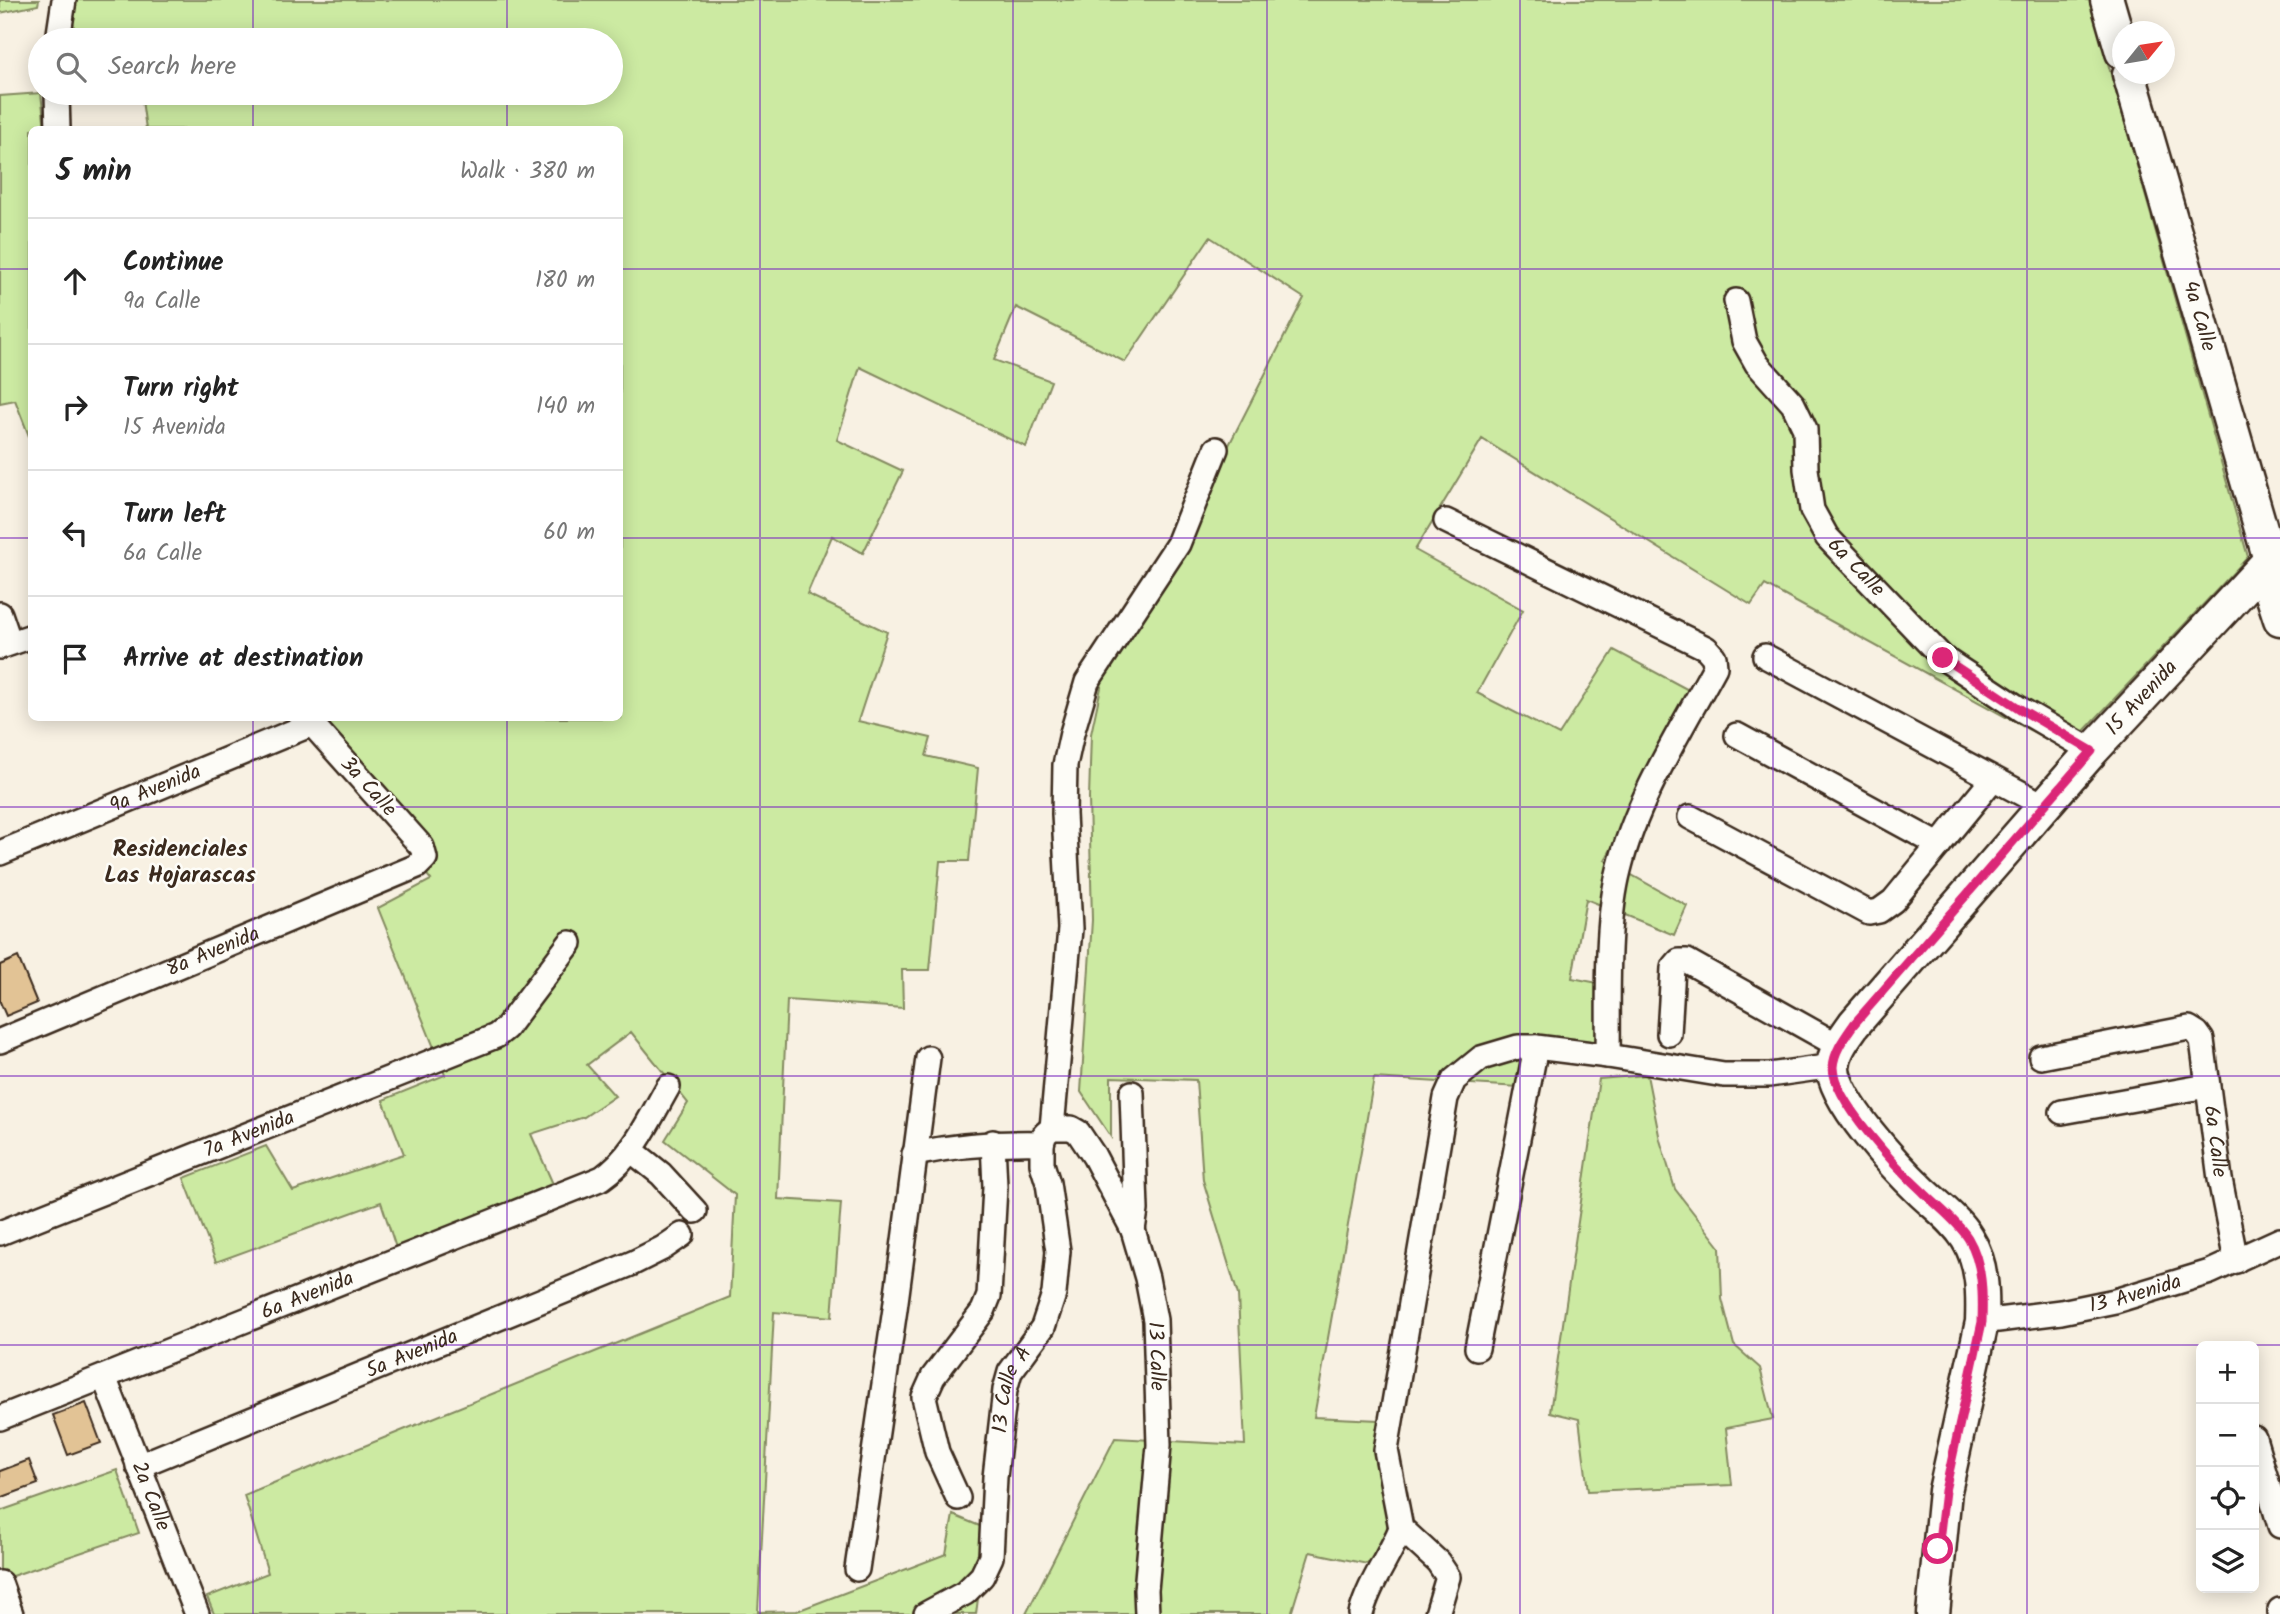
<!DOCTYPE html>
<html lang="en">
<head>
<meta charset="utf-8">
<style>
	body { margin:0; font-family:Kalam,sans-serif; background:#f6f6f6; color:#222 }
	.controls { position:absolute; right:21px; bottom:21px; display:grid; overflow:hidden; border-radius:10px; box-shadow:0 4px 18px #0003 }
	.controls button { width:63px; height:63px; display:grid; place-items:center; padding:0; border:0; border-bottom:2px solid #e0e0e0; background:#fff; color:#222; font:35px sans-serif }
	.compass { position:absolute; left:2112px; top:21px; width:63px; height:63px; border-radius:50%; background:#fff; box-shadow:0 4px 18px #0003; rotate:60deg }
	.stop { position:absolute; width:21px; height:21px; margin:-16px; border:5px solid #db2777; border-radius:50%; background:#fff }
	.stop.end { background:#db2777; border-color:#fff; box-shadow:0 2px 7px #0008 }
	.list { margin:0; padding:0; list-style:none }
	h2 { display:flex; justify-content:space-between; align-items:center; height:91px; margin:0; padding:0 28px; font-size:30px }
	h2 small { font-size:23px; font-weight:400; color:#767676 }
	.list li { display:grid; grid-template-columns:46px 1fr auto; gap:21px; align-items:center; box-sizing:border-box; height:126px; padding:0 28px; border-top:2px solid #e0e0e0 }
	.list b { display:block; font-size:26px; white-space:nowrap }
	.list p { margin:0; font-size:23px; white-space:nowrap; color:#767676 }
	.list em { font-size:23px; font-style:normal; color:#767676 }
	.icon { flex:none; width:38px; height:38px; fill:none; stroke:currentColor; stroke-width:2; stroke-linecap:round; stroke-linejoin:round }
	.map { position:relative; flex:none; width:2280px; height:1614px; overflow:hidden }
	.search { position:absolute; background:#fff; box-shadow:0 4px 18px #0003; left:28px; top:28px; width:595px; height:77px; display:flex; align-items:center; gap:18px; box-sizing:border-box; padding:0 24px; border-radius:38px; color:#767676; font-size:26px }
	.panel { position:absolute; background:#fff; box-shadow:0 4px 18px #0003; left:28px; top:126px; width:595px; height:595px; border-radius:10px }
	.map>svg:first-child { display:block }
	.green { fill:#cceaa2; stroke:#848a60; stroke-width:2 }
	.building { fill:#e2c395; stroke:#3b2a1e; stroke-width:2 }
	.lines { fill:none; stroke-linecap:round; stroke-linejoin:round }
	.street-casing { stroke:#3b2a1e; stroke-width:28 }
	.secondary-casing { stroke:#3b2a1e; stroke-width:37 }
	.street { stroke:#fdfcf7; stroke-width:23 }
	.secondary { stroke:#fdfcf7; stroke-width:32 }
	.route { stroke:#db2777; stroke-width:9 }
	.grid { fill:none; stroke:#7b2cbf; stroke-width:2; stroke-opacity:0.55 }
	.labels { text-anchor:middle; dominant-baseline:central; stroke-width:5; stroke-linejoin:round; paint-order:stroke }
	.street-label { font-size:21px; fill:#3b2a1e; stroke:#fdfcf7 }
	.neighbourhood-label { font-size:23px; font-weight:bold; fill:#3b2a1e; stroke:#fdfcf7 }
</style>
</head>
<body>
<div class="map">
<svg width="2280" height="1614" viewBox="0 0 2280 1614">
	<rect width="100%" height="100%" fill="#f8f1e3"/>
	<filter id="ink" filterUnits="userSpaceOnUse"><feTurbulence type="fractalNoise" baseFrequency=".0143" numOctaves="2"/><feDisplacementMap in="SourceGraphic" scale="14" xChannelSelector="R" yChannelSelector="G"/><feConvolveMatrix kernelMatrix="1 2 1 2 8 2 1 2 1" color-interpolation-filters="sRGB"/></filter>
	<g filter="url(#ink)">
		<path class="green" d="M0 0H39L38 5 0 13Z
			M68 0H2090L2248 557 2066 750 1765 585 1751 605 1482 439 1415 550 1523 610 1477 693 1559 735 1614 650 1696 694 1605 860 1687 906 1674 935 1586 899 1572 978 1598 983 1596 1049 1525 1041 1519 1087 1374 1078 1314 1417 1379 1420 1383 1484 1392 1528 1367 1564 1310 1552 1291 1614H1026L1115 1438 1245 1445 1238 1295 1203 1180 1196 1080 1111 1077V1137L1081 1092 1092 920 1089 798 1091 734 1106 664 1230 443 1304 298 1210 237 1125 362 1016 307 994 360 1051 381 1026 447 860 367 837 440 903 471 863 553 832 536 807 594 887 632 858 721 931 738 926 756 978 768 969 861H940L930 970H902L903 1008 787 1000 778 1199 841 1203 832 1317 774 1312 758 1612 797 1611 946 1554 953 1515 987 1529 976 1614H214L207 1597 268 1573 244 1495 730 1297 735 1195 665 1140 688 1103 631 1032 587 1065 615 1096 584 1117 531 1134 553 1184 396 1248 381 1202 216 1262 184 1178 266 1146 293 1191 404 1154 383 1100 445 1075 378 908 431 880 331 749 318 718H620V130L146 129 141 93H611V40H135L133 31 107 40H66Z
			M41 93 45 129 32 130V435L29 436 15 400 0 403V96Z
			M1647 1075 1660 1140 1675 1189 1720 1247 1722 1299 1734 1345 1760 1368 1773 1419 1726 1428 1732 1485 1588 1491 1579 1419 1550 1412 1599 1079Z
			M117 1470 139 1533 0 1580V1511Z"/>
		<path class="building" d="M18 957 37 1003 6 1016 0 1002V965Z
			M86 1403 101 1443 68 1455 53 1415Z
			M29 1460 38 1484 0 1498V1471Z"/>
		<g class="lines">
			<defs>
				<g id="street">
					<path d="M58 40 64 0"/>
					<path d="M57 93 58 130"/>
					<path id="s1" d="M1736 301 1744 341 1757 364 1793 404 1805 429 1806 469 1812 510 1827 537 1943 658 2020 709 2092 751"/>
					<path d="M1446 521 1706 648 1714 657 1715 667C1681 730 1636 800 1619 870 1605 925 1609 998 1608 1056"/>
					<path d="M0 614 10 643"/>
					<path d="M0 647 32 636"/>
					<path d="M1765 656 2045 806"/>
					<path d="M1737 735 1939 845"/>
					<path d="M1690 817 1869 913 1879 911 1893 901 1993 779"/>
					<path id="s2" d="M0 853 312 724"/>
					<path d="M1669 1034 1673 968 1679 961H1687L1839 1046"/>
					<path id="s3" d="M0 1041 417 866 425 858 422 847 312 724 309 718"/>
					<path id="s4" d="M2041 1057 2189 1028 2197 1033 2202 1040 2220 1179 2236 1261"/>
					<path d="M1132 1093 1136 1210 1133 1230"/>
					<path d="M2062 1112 2207 1086"/>
					<path d="M1052 1128 1070 929 1064 814 1065 765 1072 733 1087 682 1178 544 1216 449"/>
					<path d="M631 1150 661 1174 695 1211"/>
					<path id="s5" d="M914 1154C957 1145 998 1142 1042 1143L1045 1134 1052 1128H1071L1078 1132 1094 1156 1133 1230 1147 1278 1155 1320 1159 1445 1146 1590 1147 1614"/>
					<path id="s6" d="M0 1233 496 1036 506 1028 570 943"/>
					<path id="s7" d="M1982 1322 2061 1312 2115 1301 2210 1272 2280 1240"/>
					<path d="M1477 1348 1536 1047"/>
					<path id="s8" d="M104 1377 197 1614"/>
					<path id="s9" d="M0 1418 602 1178C633 1157 649 1120 668 1087"/>
					<path d="M2254 1438 2280 1526"/>
					<path id="s10" d="M138 1466 633 1263 663 1248 682 1235"/>
					<path d="M958 1498 937 1452 924 1397 933 1377 983 1311 989 1296 995 1187 993 1142"/>
					<path d="M857 1569 895 1309 928 1058"/>
					<path d="M0 1583 11 1614"/>
					<path id="s11" d="M926 1614 965 1593 982 1576 991 1557 995 1477 1005 1390 1010 1372 1043 1327 1054 1294 1058 1251 1048 1183 1042 1164V1143"/>
					<path d="M1361 1614C1369 1583 1389 1558 1401 1528"/>
					<path d="M1437 1614 1448 1577 1438 1562 1401 1528 1386 1450 1446 1098 1454 1080 1481 1058 1518 1047H1536L1608 1056 1724 1075H1769L1833 1066"/>
					<path d="M2280 1614V1610"/>
				</g>
				<g id="secondary">
					<path d="M2107 0 2122 52"/>
					<path id="s12" d="M2129 74 2270 560 2267 579 2280 619"/>
					<path id="s13" d="M1933 1614 1945 1491 1982 1322C1983 1294 1983 1263 1967 1238 1956 1220 1938 1207 1922 1192 1898 1169 1833 1100 1833 1067 1834 1050 1845 1037 1854 1024L2092 751 2270 560 2280 544"/>
				</g>
			</defs>
			<use href="#street" class="street-casing"/>
			<use href="#secondary" class="secondary-casing"/>
			<use href="#street" class="street"/>
			<use href="#secondary" class="secondary"/>
		</g>
	</g>
	<g class="lines" filter="url(#ink)">
		<path class="route" d="M1938 1549 1945 1491 1982 1322C1983 1294 1983 1263 1968 1238 1956 1220 1938 1207 1923 1192 1898 1169 1833 1100 1833 1067 1834 1051 1845 1037 1854 1024L2092 751 2020 709 1943 658"/>
	</g>
	<path class="grid" d="M253 0V40M507 0V40M760 0V1614M1013 0V1614M1267 0V1614M1520 0V1614M1773 0V1614M2027 0V1614M253 93V130M507 93V130M0 269H32M620 269H2280M0 538H32M620 538H2280M253 718V1614M507 718V1614M0 807H2280M0 1076H2280M0 1345H2280"/>
	<g class="labels">
		<g class="street-label">
			<text stroke="none"><textPath href="#s12" startOffset="252">4a Calle</textPath></text>
			<text stroke="none"><textPath href="#s1" startOffset="303">6a Calle</textPath></text>
			<text stroke="none"><textPath href="#s13" startOffset="1087">15 Avenida</textPath></text>
			<text transform="translate(368 787) rotate(48)">3a Calle</text>
			<text stroke="none"><textPath href="#s2" startOffset="168">9a Avenida</textPath></text>
			<text stroke="none"><textPath href="#s3" startOffset="231">8a Avenida</textPath></text>
			<text stroke="none"><textPath href="#s6" startOffset="268">7a Avenida</textPath></text>
			<text stroke="none"><textPath href="#s4" startOffset="271">6a Calle</textPath></text>
			<text stroke="none"><textPath href="#s7" startOffset="156">13 Avenida</textPath></text>
			<text stroke="none"><textPath href="#s9" startOffset="331">6a Avenida</textPath></text>
			<text stroke="none"><textPath href="#s10" startOffset="296">5a Avenida</textPath></text>
			<text stroke="none"><textPath href="#s5" startOffset="416">13 Calle</textPath></text>
			<text stroke="none"><textPath href="#s11" startOffset="259">13 Calle A</textPath></text>
			<text stroke="none"><textPath href="#s8" startOffset="128">2a Calle</textPath></text>
		</g>
		<g class="neighbourhood-label">
			<text x="180" y="850">Residenciales<tspan x="180" dy="26">Las Hojarascas</tspan></text>
		</g>
	</g>
</svg>
<div class="controls">
<button>+</button>
<button>−</button>
<button><svg class="icon" aria-label="locate" viewBox="0 0 24 24"><circle cx="12" cy="12" r="6"/><path d="M12 2v4M12 18v4M2 12h4M18 12h4"/></svg></button>
<button><svg class="icon" aria-label="layers" viewBox="0 0 24 24"><path d="M12 4l9 5-9 5-9-5zM3 14l9 5 9-5"/></svg></button>
</div>
<svg class="compass" viewBox="-18 -18 36 36"><path d="M0-13l5 13h-10z" fill="#e53935"/><path d="M0 13l5-13h-10z" fill="#767676"/></svg>
<div class="stop" style="left:1938px;top:1549px"></div>
<div class="stop end" style="left:1943px;top:658px"></div>
<div class="search"><svg class="icon" aria-label="search" viewBox="0 0 24 24"><circle cx="10" cy="10" r="6"/><path d="M15 15l6 6"/></svg>Search here</div>
<section class="panel">
<h2>5 min<small>Walk · 380 m</small></h2>
<ul class="list">
<li><svg class="icon" aria-label="ahead" viewBox="0 0 24 24"><path d="M12 20V5M6 11l6-6 6 6"/></svg><div><b>Continue</b><p>9a Calle</p></div><em>180 m</em></li>
<li><svg class="icon" aria-label="right" viewBox="0 0 24 24"><path d="M7 20v-9h11M14 6l5 5-5 5"/></svg><div><b>Turn right</b><p>15 Avenida</p></div><em>140 m</em></li>
<li><svg class="icon" aria-label="left" viewBox="0 0 24 24"><path d="M17 20v-9H6M10 6l-5 5 5 5"/></svg><div><b>Turn left</b><p>6a Calle</p></div><em>60 m</em></li>
<li><svg class="icon" aria-label="arrive" viewBox="0 0 24 24"><path d="M6 21V4h12l-3 4 3 4H6"/></svg><div><b>Arrive at destination</b></div></li>
</ul>
</section>
</div>
</body>
</html>
